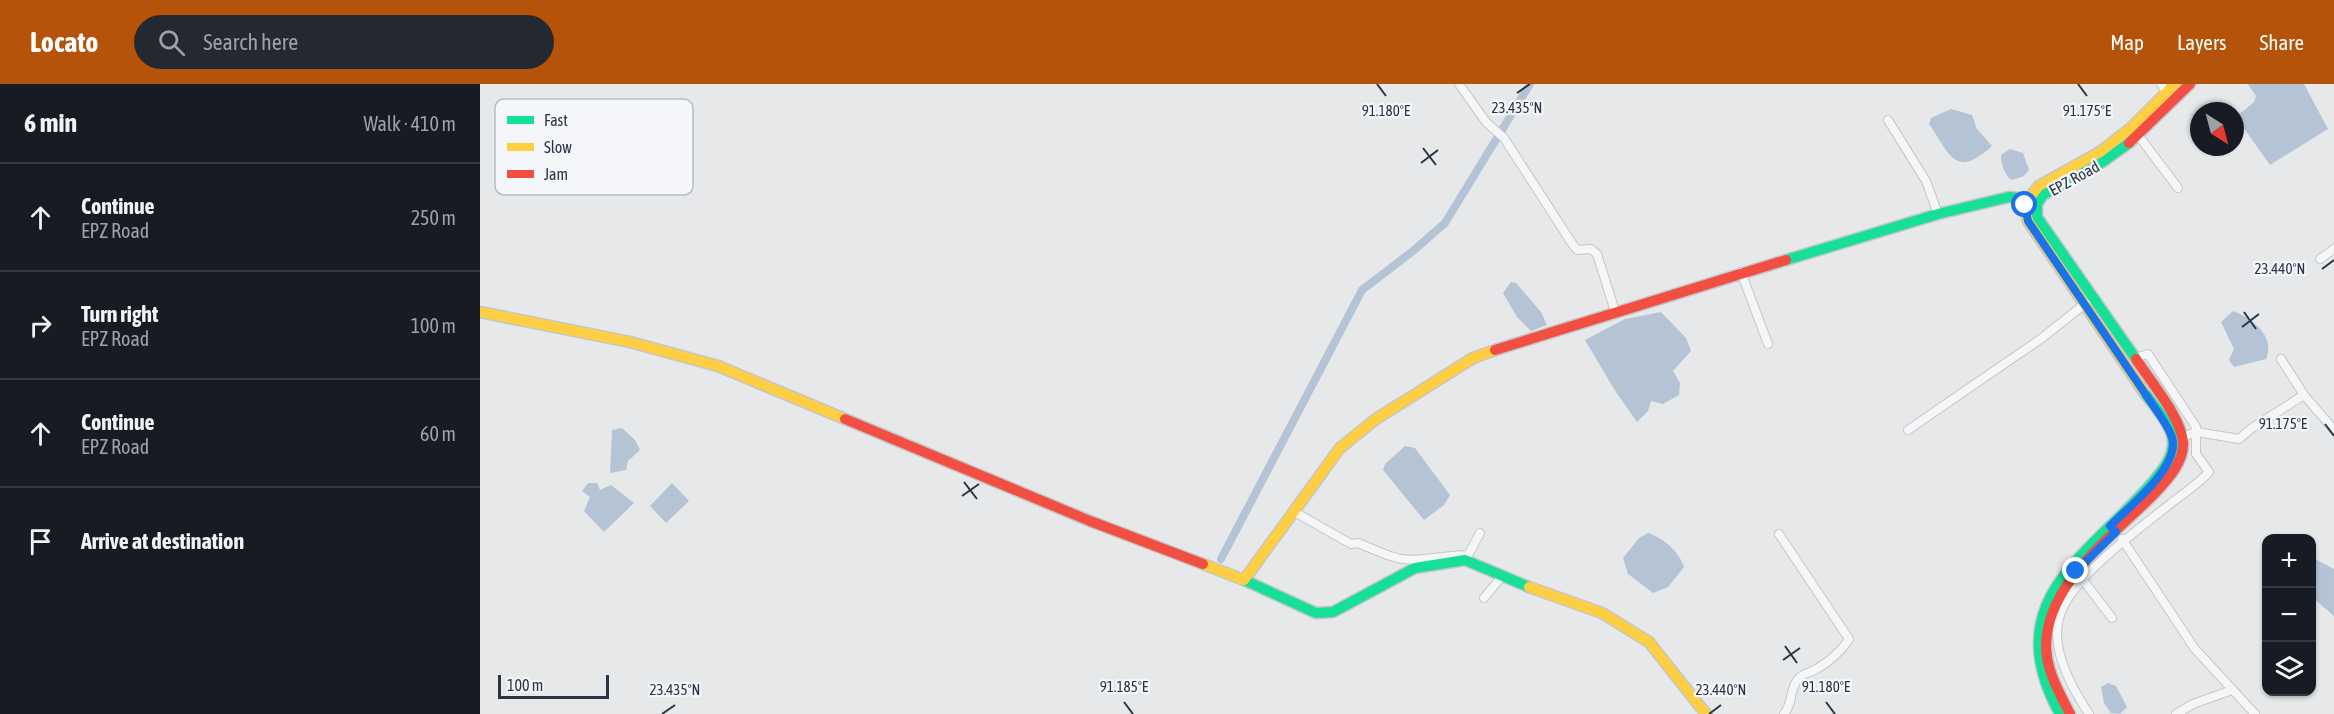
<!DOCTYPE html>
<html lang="en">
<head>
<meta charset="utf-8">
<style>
	body { margin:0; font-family:"Asap Condensed",sans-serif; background:#242831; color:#f1f3f6 }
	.controls { position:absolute; right:18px; bottom:18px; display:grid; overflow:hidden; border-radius:12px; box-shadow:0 2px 4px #0004 }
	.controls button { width:54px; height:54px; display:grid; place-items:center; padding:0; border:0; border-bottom:2px solid #363941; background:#171b24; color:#f1f3f6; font:30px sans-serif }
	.compass { position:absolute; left:1710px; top:18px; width:54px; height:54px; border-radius:50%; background:#171b24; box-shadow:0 2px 4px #0004; rotate:144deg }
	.scale { position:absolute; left:18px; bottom:15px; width:111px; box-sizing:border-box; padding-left:6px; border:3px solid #2b3445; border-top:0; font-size:16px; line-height:21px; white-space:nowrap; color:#2b3445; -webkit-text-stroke:4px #f4f6f9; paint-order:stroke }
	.stop { position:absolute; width:18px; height:18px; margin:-14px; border:4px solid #1a73e8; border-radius:50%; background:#fff }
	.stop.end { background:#1a73e8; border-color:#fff; box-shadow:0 2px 6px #0008 }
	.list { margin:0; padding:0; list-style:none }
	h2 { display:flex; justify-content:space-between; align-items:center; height:78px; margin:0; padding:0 24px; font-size:26px }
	h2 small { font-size:20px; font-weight:400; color:#9ea1a6 }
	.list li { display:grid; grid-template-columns:39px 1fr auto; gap:18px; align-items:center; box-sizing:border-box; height:108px; padding:0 24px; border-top:2px solid #363941 }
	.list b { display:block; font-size:22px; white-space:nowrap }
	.list p { margin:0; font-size:20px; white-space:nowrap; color:#9ea1a6 }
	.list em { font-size:20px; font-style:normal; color:#9ea1a6 }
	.icon { flex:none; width:33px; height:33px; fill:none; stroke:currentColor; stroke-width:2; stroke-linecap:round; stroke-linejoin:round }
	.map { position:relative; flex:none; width:1854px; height:630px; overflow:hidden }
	header { display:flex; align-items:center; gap:36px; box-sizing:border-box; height:84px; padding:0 30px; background:#b45309; color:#fff }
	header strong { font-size:28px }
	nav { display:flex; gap:33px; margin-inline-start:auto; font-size:21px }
	.search { width:420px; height:54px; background:#242831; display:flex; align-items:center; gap:15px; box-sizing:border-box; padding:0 21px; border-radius:33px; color:#9ea1a6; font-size:22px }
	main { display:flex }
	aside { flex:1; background:#171b24 }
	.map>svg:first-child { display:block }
	.water { fill:#b4c4d5 }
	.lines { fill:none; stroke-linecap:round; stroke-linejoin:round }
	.canal { stroke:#b4c4d5; stroke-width:8 }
	.street-casing { stroke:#c4c6c8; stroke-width:10 }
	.fast-casing { stroke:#c4c6c8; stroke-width:13 }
	.slow-casing { stroke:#c4c6c8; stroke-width:13 }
	.jam-casing { stroke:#c4c6c8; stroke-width:13 }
	.street { stroke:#f5f6f7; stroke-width:8 }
	.fast { stroke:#16e098; stroke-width:10 }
	.slow { stroke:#ffcf43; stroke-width:10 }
	.jam { stroke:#f24e42; stroke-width:10 }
	.route { stroke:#1a73e8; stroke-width:8 }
	.ticks { fill:none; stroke:#2b3445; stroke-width:2 }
	.labels { text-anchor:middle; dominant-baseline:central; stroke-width:4.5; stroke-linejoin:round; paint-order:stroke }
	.street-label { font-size:16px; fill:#2b3445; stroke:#f4f6f9 }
	.key { fill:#f4f6f9; stroke:#b8bcc3; stroke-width:1.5 }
	.key-label { font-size:16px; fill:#2b3445 }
	.ticks-label { font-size:15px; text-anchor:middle; fill:#2b3445; stroke:#f4f6f9; stroke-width:4.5; stroke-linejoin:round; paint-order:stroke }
</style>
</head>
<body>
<header>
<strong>Locato</strong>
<div class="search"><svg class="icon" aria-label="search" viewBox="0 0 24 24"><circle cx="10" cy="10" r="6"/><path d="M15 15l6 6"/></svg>Search here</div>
<nav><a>Map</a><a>Layers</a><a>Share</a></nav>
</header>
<main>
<aside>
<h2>6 min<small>Walk · 410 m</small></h2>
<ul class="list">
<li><svg class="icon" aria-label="ahead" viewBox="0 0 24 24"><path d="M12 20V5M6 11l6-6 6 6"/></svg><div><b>Continue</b><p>EPZ Road</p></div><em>250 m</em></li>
<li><svg class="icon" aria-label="right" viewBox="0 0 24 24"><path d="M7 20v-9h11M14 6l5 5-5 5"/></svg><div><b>Turn right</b><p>EPZ Road</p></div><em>100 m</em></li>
<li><svg class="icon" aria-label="ahead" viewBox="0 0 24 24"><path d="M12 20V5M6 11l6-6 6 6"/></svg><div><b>Continue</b><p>EPZ Road</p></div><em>60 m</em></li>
<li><svg class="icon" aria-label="arrive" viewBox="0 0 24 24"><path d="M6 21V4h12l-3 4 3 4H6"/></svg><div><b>Arrive at destination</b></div></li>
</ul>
</aside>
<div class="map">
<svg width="1854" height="630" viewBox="0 0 1854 630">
	<rect width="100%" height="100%" fill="#e6e8ea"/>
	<path class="water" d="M1768 0H1824L1848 45 1790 81 1756 33 1774 18 1776 12Z
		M1471 25 1492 31 1497 45 1512 62C1475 96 1470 70 1449 40L1451 34Z
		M1530 65 1543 69 1549 86 1544 92 1532 96C1526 94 1520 78 1521 71Z
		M1031 198 1036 199 1061 228 1067 241 1051 247 1037 233 1023 209Z
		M1753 227C1772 234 1796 252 1786 275L1754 283 1749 276 1754 265 1741 238Z
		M1181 228 1206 254 1211 267 1193 287 1200 299 1199 311 1183 320 1171 317 1168 327 1157 338 1134 305 1105 256 1145 235Z
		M142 344 155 356 160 366 148 377 146 386 130 389 132 346Z
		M925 362 935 364 970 411 964 421 944 436 903 386 905 380Z
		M108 399H117L120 406 131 401 154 419 124 448 104 427 110 413 102 407Z
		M192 399 209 417 186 439 170 422Z
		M1168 449C1183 454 1199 467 1204 483L1188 503 1173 509 1148 490 1143 474 1159 454Z
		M1835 475 1854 485V532L1832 513V476Z
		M1628 599 1636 602 1647 623 1640 630 1631 629 1624 619 1621 603Z"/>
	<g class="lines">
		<path class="canal" d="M741 475 882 206 933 167 965 139 1050 0"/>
		<defs>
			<path id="street" d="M979 0 1006 38 1024 54 1093 161 1097 166 1111 165 1117 170 1135 227
				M1681 0 1686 8
				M1408 36 1446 97 1458 130
				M1655 47 1698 104
				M1840 175 1854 165
				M1261 188 1288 260
				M1801 275 1824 311 1854 346
				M1428 346 1562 254 1606 219
				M1699 354 1717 348 1759 355 1772 344 1824 311
				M813 427 871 460 878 459C891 464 904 471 917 474 936 479 966 471 987 471
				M1299 450 1369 555C1363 565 1349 578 1338 584 1331 589 1324 588 1318 595 1309 606 1313 620 1304 630
				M1642 455 1715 565 1775 630
				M986 475 1000 449
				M1603 496 1632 534
				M1004 514 1023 491
				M1609 630C1591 603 1569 563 1580 531 1592 493 1659 445 1690 420 1703 410 1718 400 1729 388L1716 370V343L1668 270 1655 274
				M1696 630 1713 620 1752 606"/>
			<path id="fast" d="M1649 59 1624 77 1563 111 1557 120V133L1656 275
				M1306 176 1458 130 1529 113 1559 116
				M764 496 836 529 853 528 935 484 985 476 1049 503
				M1580 630C1517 516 1608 473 1672 399 1681 388 1693 375 1693 359 1693 341 1674 322 1664 308"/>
			<path id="slow" d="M0 228 150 258 238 282 365 335
				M1664 308 1548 137 1544 121 1559 102 1620 68 1652 43 1695 0
				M723 480 764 496 860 364 896 335 993 274 1015 266
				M1049 503 1122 529 1169 558 1226 630"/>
			<path id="jam" d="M1649 59 1710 0
				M1015 266 1306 176
				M365 335 610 437 723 480
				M1590 630C1579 608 1566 587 1566 561 1567 498 1635 450 1675 409 1688 395 1704 378 1703 358 1701 333 1670 297 1656 275"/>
		</defs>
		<use href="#street" class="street-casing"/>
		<use href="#fast" class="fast-casing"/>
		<use href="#slow" class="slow-casing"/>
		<use href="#jam" class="jam-casing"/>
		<use href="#street" class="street"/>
		<use href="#fast" class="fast"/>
		<use href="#slow" class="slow"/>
		<use href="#jam" class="jam"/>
	</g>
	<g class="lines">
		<path class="route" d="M1545 121 1548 137 1681 333C1686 341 1692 349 1693 358 1695 387 1649 423 1630 442L1636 448 1596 487"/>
	</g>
	<path class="ticks" d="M897 0 906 12M1598 0 1607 12M1037 9 1050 0M943 64 956 81M941 79 958 66M1842 185 1854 176M1764 228 1776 245M1762 243 1779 230M1845 340 1854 352M484 398 497 415M482 412 499 400M1305 562 1317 579M1303 576 1320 564M644 618 653 630M1346 618 1355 630M182 630 195 621M1229 630 1241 621"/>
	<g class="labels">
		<g class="street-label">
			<text transform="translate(1594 94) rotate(-29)">EPZ Road</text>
		</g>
	</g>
	<rect x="15" y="15" width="198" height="96" rx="9" class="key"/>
	<rect x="27" y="32" width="27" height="8" fill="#16e098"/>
	<rect x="27" y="59" width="27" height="8" fill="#ffcf43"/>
	<rect x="27" y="86" width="27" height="8" fill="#f24e42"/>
	<g class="key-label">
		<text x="64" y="42">Fast</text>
		<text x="64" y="69">Slow</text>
		<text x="64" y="96">Jam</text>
	</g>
	<g class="ticks-label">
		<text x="1037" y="29">23.435°N</text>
		<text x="906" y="32">91.180°E</text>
		<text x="1607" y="32">91.175°E</text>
		<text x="1800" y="190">23.440°N</text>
		<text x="1803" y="345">91.175°E</text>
		<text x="644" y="608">91.185°E</text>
		<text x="1346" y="608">91.180°E</text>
		<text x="195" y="611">23.435°N</text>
		<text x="1241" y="611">23.440°N</text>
	</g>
</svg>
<div class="controls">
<button>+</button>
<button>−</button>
<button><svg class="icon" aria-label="layers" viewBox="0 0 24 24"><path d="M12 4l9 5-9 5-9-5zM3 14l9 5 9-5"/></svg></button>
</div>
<svg class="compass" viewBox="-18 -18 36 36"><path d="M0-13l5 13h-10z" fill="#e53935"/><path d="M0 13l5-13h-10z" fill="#9ea1a6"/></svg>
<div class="scale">100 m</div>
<div class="stop" style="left:1545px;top:121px"></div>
<div class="stop end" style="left:1596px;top:487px"></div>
</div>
</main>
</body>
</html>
